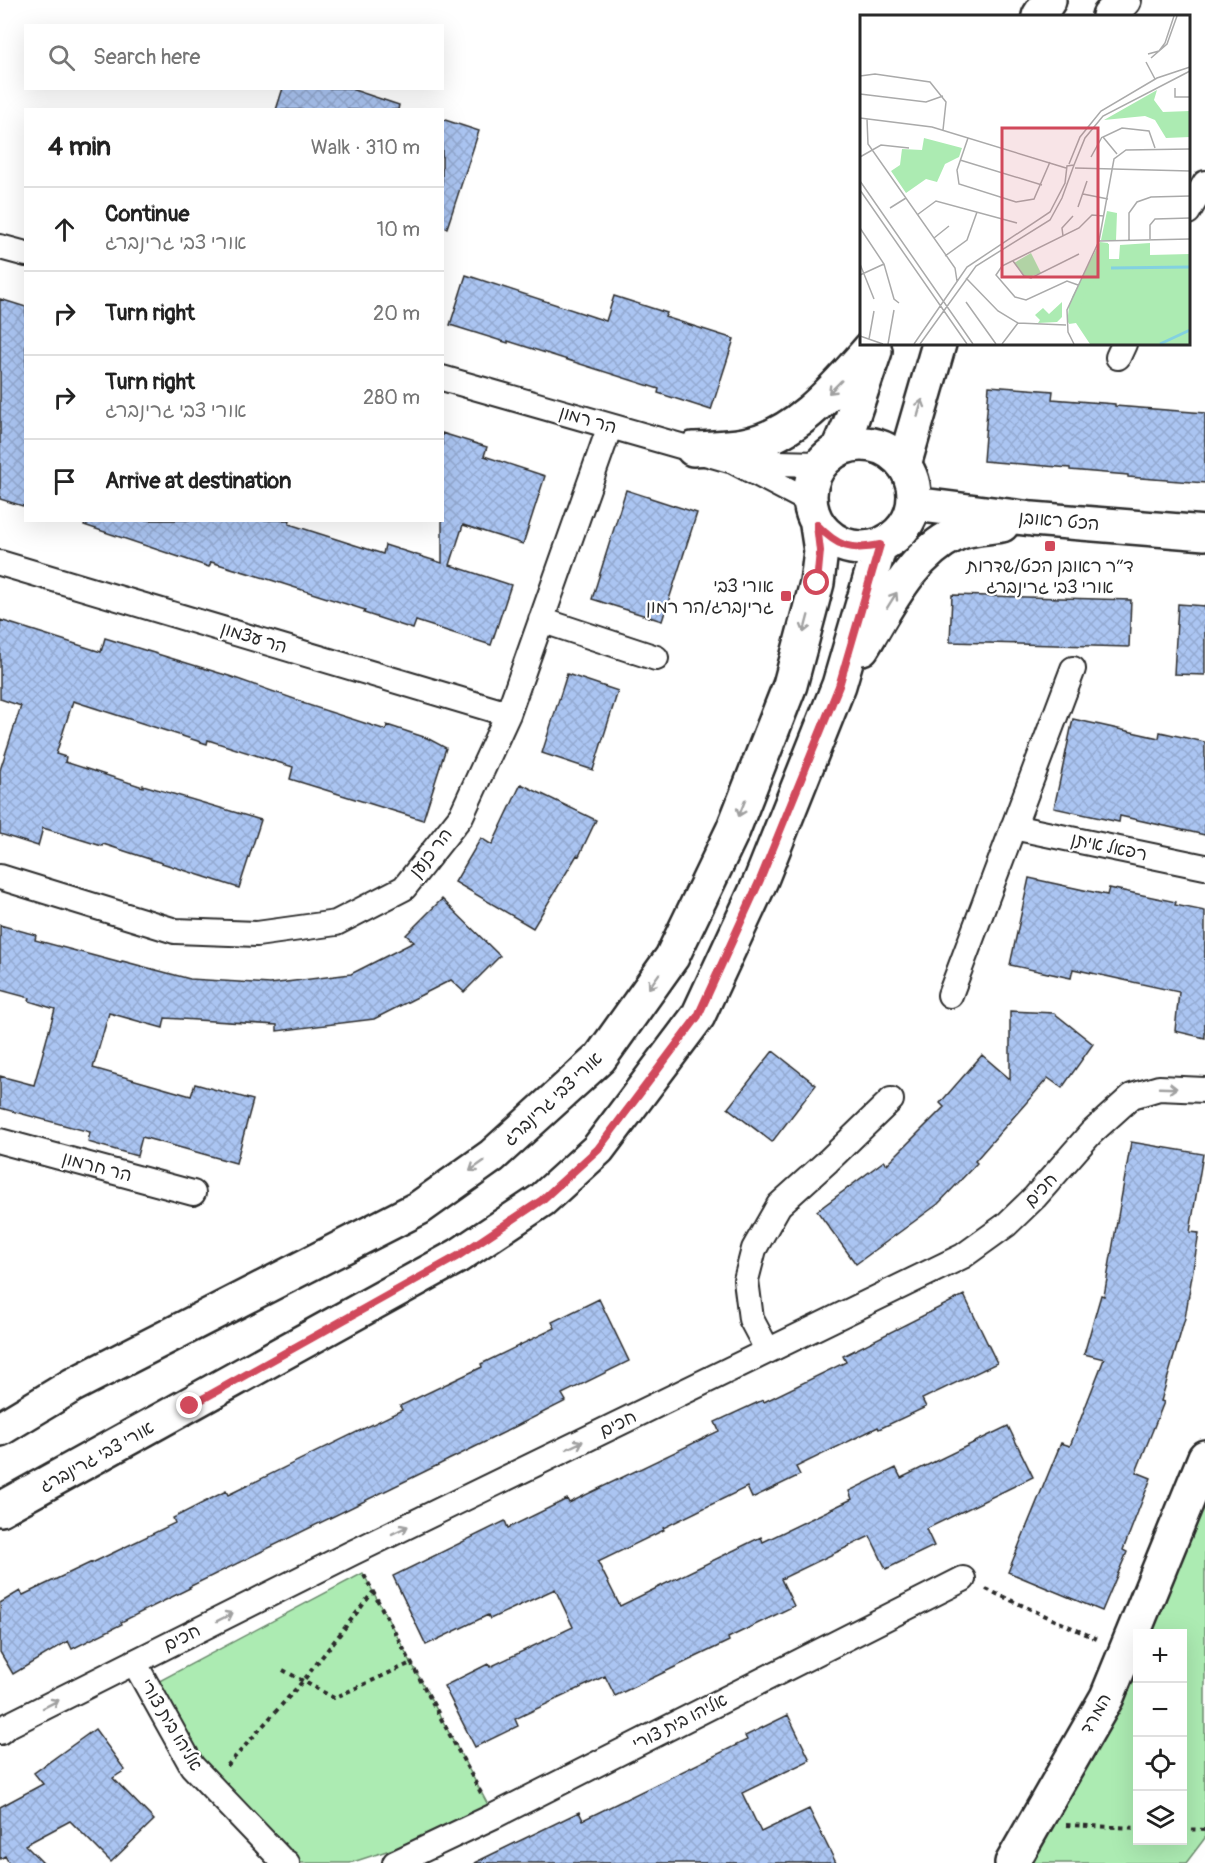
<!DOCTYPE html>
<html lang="en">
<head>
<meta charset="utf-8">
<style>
	body { margin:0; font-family:Pangolin,"Playpen Sans Hebrew",sans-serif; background:#f2f2f2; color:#222 }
	.controls { position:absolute; right:18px; bottom:18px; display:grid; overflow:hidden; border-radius:0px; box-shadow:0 6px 24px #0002 }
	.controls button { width:54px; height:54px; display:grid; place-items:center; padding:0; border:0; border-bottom:2px solid #e0e0e0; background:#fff; color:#222; font:30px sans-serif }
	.stop { position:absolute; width:18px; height:18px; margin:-14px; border:4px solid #d1495b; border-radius:50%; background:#fff }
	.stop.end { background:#d1495b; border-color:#fff; box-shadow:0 2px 6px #0008 }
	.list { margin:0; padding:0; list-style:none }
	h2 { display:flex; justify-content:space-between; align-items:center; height:78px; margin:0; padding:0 24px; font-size:26px }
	h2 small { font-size:20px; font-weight:400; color:#767676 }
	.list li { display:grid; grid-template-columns:39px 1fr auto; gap:18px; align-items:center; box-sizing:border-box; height:84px; padding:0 24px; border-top:2px solid #e0e0e0 }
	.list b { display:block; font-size:22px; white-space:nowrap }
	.list p { margin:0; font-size:20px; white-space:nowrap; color:#767676 }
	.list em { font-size:20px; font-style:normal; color:#767676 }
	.icon { flex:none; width:33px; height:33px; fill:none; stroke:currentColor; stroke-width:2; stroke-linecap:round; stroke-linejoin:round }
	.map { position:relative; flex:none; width:1205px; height:1863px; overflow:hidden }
	.search { position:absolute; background:#fff; box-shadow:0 6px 24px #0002; left:24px; top:24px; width:420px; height:66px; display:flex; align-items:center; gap:15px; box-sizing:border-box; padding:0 21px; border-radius:0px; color:#767676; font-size:22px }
	.panel { position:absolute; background:#fff; box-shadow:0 6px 24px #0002; left:24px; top:108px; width:420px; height:414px; border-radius:0px }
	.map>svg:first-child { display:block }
	.park { fill:#acebb2; stroke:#6c8b6e; stroke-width:1.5 }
	.building { fill:url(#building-cross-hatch); stroke:#2b2b2b; stroke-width:1.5 }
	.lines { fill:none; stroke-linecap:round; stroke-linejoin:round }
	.street-casing { stroke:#2b2b2b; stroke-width:28 }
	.secondary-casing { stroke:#2b2b2b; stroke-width:38 }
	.path { stroke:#2b2b2b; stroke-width:4; stroke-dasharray:4.5 4.5; stroke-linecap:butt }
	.street { stroke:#fff; stroke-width:24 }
	.secondary { stroke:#fff; stroke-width:33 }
	.oneway { stroke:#a0a0a0 }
	.route { stroke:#d1495b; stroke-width:8 }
	.poi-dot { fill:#d1495b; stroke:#fff; stroke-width:2 }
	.labels { text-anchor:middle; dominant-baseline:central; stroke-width:4.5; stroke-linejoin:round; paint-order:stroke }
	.street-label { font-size:18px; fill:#2b2b2b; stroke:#fff }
	.poi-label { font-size:18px; fill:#2b2b2b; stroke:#fff }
	.inset-river { fill:none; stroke:#83d1e0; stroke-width:3 }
	.inset-road { fill:none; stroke:#aaa; stroke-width:1.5 }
	.view { fill:#d1495b; fill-opacity:0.15; stroke:#d1495b; stroke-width:3 }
	.inset-edge { fill:none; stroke:#2b2b2b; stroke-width:3 }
</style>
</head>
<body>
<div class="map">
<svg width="1205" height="1863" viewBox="0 0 1205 1863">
	<defs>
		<pattern id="building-cross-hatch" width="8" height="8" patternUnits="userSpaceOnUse" patternTransform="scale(1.5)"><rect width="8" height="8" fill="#abc5f2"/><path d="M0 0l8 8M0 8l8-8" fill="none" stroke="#93a9d0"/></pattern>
	</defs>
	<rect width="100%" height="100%" fill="#fff"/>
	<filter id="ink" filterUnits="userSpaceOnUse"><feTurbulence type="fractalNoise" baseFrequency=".0167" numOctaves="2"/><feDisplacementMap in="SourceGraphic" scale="12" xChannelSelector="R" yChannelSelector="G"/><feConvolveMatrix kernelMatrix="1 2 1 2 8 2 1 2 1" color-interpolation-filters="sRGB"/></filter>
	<g filter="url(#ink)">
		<path class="park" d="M1205 1500V1838L1186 1863H1033L1137 1643 1138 1840H1182V1634L1142 1633Z
			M363 1573 494 1816 350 1863H287L192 1766 148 1687Z"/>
		<path class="building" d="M283 88H348L399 105 398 110H276Z
			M442 119 479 131 447 228 442 227Z
			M466 275 606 321 614 296 667 313 665 317 734 339 711 410 658 393 659 389 508 341V343L450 325Z
			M0 299 26 307V507L0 499Z
			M989 386 1053 391 1052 399 1115 404V406L1205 413V483L1128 477V475L1070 470V468L983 461Z
			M442 433 487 447 484 456 545 476 523 544 463 525 450 565 511 585 491 645 416 621 413 629 364 613 365 610 271 580 211 562 209 567 84 525 85 520H290L289 524 383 554 385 545 442 563Z
			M626 490 697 513 662 621 592 599Z
			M952 595 1131 600 1129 647 950 642Z
			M1178 604 1205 606V675L1174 674Z
			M0 620 101 652 105 638 229 676 303 702 302 703 386 730 387 725 427 738 446 748 423 820 290 779 293 767 208 740 207 744 73 701 56 754 66 757 65 762 143 787V785L261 820 239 888 103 844 102 846 43 828 38 846 0 834V770L21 706 0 699Z
			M567 674 618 691 593 770 542 753Z
			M1073 719 1159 738 1160 732 1205 742V835L1120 816 1119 822 1054 808Z
			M521 784 596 820 579 856 577 855 533 928 455 882 481 838 492 845Z
			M1029 878 1107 895 1109 888 1176 902 1175 905 1205 911V1038L1175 1031 1179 992 1073 969 1071 978 1010 965Z
			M442 899 500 956 464 992 451 980 374 1019 277 1031V1025L165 1018 163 1028 109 1013 93 1068 191 1096 195 1084 253 1100 236 1163 142 1137 137 1156 88 1142 90 1132 0 1108V1076L34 1085 55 1009 29 1001 30 998 0 990V925L36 935 35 940 121 963 122 961 190 979 270 984 351 974 414 942 406 935Z
			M1010 1011 1054 1013 1093 1044 1062 1088 1048 1078 975 1161 977 1163 938 1204 856 1264 817 1211 884 1161 887 1164 944 1107 940 1103 982 1055 1010 1079Z
			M773 1051 816 1085 772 1142 728 1108Z
			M1131 1142 1203 1154 1190 1232 1199 1233 1185 1318 1161 1401 1164 1402 1136 1472 1151 1478 1123 1550 1127 1552 1102 1611 1008 1572 1061 1443 1070 1446 1104 1359 1084 1354 1101 1295 1104 1296Z
			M964 1295 997 1363 922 1399 926 1407 879 1429 878 1427 796 1467 800 1475 752 1498 747 1487 663 1528 664 1530 598 1562 620 1606 761 1537 763 1542 852 1499 849 1491 896 1468 901 1478 1008 1426 1033 1477 926 1529 934 1546 886 1569 870 1536 781 1579 794 1606 728 1638 729 1641 615 1696 605 1676 515 1719 518 1726 475 1747 444 1686 488 1664 490 1667 573 1627 555 1589 490 1619 488 1615 426 1645 393 1576 505 1521 508 1528 567 1499 569 1503 719 1431 715 1422 763 1400 764 1402 846 1362 843 1356Z
			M599 1299 629 1361 562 1394 566 1401 483 1443 189 1587 190 1588 121 1622 122 1624 72 1649 68 1641 13 1674 0 1652V1603L20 1591 23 1595 92 1562V1563L175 1523 173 1518 226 1491 228 1495 402 1410 400 1406 482 1367 481 1364 555 1328 552 1322Z
			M788 1715 810 1760 742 1793 761 1832 809 1809 836 1863H474L579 1812 583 1820 747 1740 745 1736Z
			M95 1729 125 1770 113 1778 154 1820 111 1862 70 1821 25 1845 43 1863H9L5 1856 0 1859V1807L43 1784 34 1773Z"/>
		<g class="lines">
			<defs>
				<path id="street" d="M1188 212 1205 183
					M0 247 26 254
					M1118 357 1124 344
					M442 378 733 461 809 501
					M739 462 820 464
					M0 563 508 714
					M541 620 656 658
					M1013 827 1205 867
					M0 877 175 931 257 934 336 923 404 888 461 816 508 714 610 426
					M950 995 1073 669
					M0 1141 193 1193
					M768 1351 751 1319 746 1280 754 1249 779 1205 828 1161 891 1100
					M134 1662 192 1766 281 1859 287 1863
					M0 1732 7 1726 352 1553 963 1256 1006 1225 1035 1197 1091 1133 1132 1096 1159 1088 1205 1090
					M395 1863 494 1816 963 1579"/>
				<path id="secondary" d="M1039 16 1049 0
					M1109 16 1124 0
					M810 496a52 52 0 1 1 104 0a52 52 0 1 1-104 0Z
					M693 449C710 448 728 448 744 445 798 436 840 382 874 344
					M839 449 850 424 875 351
					M904 465 939 344
					M914 504 1032 519 1205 533
					M862 648C887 608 911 555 956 534 968 528 989 527 1002 525
					M0 1429 73 1385 419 1208 492 1156 600 1058 672 957 733 830 790 685 817 583 821 551 817 525
					M0 1509 458 1256 542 1200 598 1149 698 1016 761 880 839 685 880 545
					M1012 1863 1107 1697 1205 1457"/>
			</defs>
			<use href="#street" class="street-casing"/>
			<use href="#secondary" class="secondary-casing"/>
			<path class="path" d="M364 1575 481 1793
				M986 1589 1099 1640
				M283 1670 334 1698 411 1663
				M227 1766 303 1681 373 1592
				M1066 1825 1138 1828
				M1182 1829 1205 1830"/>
			<use href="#street" class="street"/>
			<use href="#secondary" class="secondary"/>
		</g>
		<defs><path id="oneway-shaft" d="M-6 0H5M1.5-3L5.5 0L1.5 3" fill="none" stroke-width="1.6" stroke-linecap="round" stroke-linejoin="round" transform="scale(1.5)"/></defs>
		<g class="oneway">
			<use href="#oneway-shaft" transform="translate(835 387) rotate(135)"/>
			<use href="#oneway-shaft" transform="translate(920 408) rotate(-74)"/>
			<use href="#oneway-shaft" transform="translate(892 600) rotate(-58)"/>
			<use href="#oneway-shaft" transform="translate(806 624) rotate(105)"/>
			<use href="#oneway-shaft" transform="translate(742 808) rotate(112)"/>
			<use href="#oneway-shaft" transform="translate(654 981) rotate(125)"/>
			<use href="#oneway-shaft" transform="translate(1168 1088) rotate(2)"/>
			<use href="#oneway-shaft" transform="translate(477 1166) rotate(145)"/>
			<use href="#oneway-shaft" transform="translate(575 1445) rotate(-26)"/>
			<use href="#oneway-shaft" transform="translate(400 1530) rotate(-26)"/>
			<use href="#oneway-shaft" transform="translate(225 1617) rotate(-27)"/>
			<use href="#oneway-shaft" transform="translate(51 1704) rotate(-27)"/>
		</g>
	</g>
	<g class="lines" filter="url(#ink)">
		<path class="route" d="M190 1406 458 1256 542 1200 598 1149 698 1016 760 880 839 686 880 545C851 551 838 547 817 525L820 551 817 583"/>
	</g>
	<g class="poi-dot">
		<rect x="1044" y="540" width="12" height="12" rx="3"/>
		<rect x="780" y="590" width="12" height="12" rx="3"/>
	</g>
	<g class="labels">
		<g class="street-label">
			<text transform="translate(588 420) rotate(16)">הר רמון</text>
			<text transform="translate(1059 521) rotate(5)">הכט ראובן</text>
			<text transform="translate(254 638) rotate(17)">הר עצמון</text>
			<text transform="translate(1109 847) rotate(12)">רפאל איתן</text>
			<text transform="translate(431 853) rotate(-52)">הר כנען</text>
			<text transform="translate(553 1099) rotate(-43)">אורי צבי גרינברג</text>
			<text transform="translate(97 1167) rotate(15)">הר חרמון</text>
			<text transform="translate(1041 1190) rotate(-47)">חכים</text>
			<text transform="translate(618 1424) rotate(-26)">חכים</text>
			<text transform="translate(97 1457) rotate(-29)">אורי צבי גרינברג</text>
			<text transform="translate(182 1638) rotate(-27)">חכים</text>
			<text transform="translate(1096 1714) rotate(-61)">המרד</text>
			<text transform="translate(680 1722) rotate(-27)">אליהו בית צורי</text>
			<text transform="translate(171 1725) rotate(59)">אליהו בית צורי</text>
		</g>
		<g class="poi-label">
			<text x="1050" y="566">ד״ר ראובן הכט/שדרות<tspan x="1050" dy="21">אורי צבי גרינברג</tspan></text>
			<text x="774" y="586" text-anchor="end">אורי צבי<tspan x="774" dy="21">גרינברג/הר רמון</tspan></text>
		</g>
	</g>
	<g transform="translate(860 15)">
		<rect width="330" height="330" fill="#fff"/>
		<path d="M290 228V240L330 239V329H230L216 308 209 309 208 301 209 290 240 229H249V244H259L260 230Z" fill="#acebb2"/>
		<path d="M297 75 294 85 303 97 330 96V122L306 123 295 105 285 101 244 105ZM64 123 102 133 99 142 85 149 77 167 66 164 46 178 31 156 40 150 42 134 62 135ZM247 196 257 198 256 225H241ZM240 227 248 228V247L224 280 217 306 207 308 212 282ZM171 238 181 258 166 263 154 248ZM202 287V302L197 307 178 308 180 305 175 300 183 293 189 299Z" fill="#acebb2"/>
		<path class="inset-river" d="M251 253 330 252M300 329 330 315"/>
		<path class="inset-road" d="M288 39 299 36 305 28 314 1M291 43 307 29 317 1M286 47 295 64M0 61 15 59 70 67 86 87 83 115M315 73V82H330M0 79 66 87 83 81M0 103 72 112 206 153M7 104 8 129 95 253 97 266M108 123 97 155 99 169 156 187 174 184 190 147M257 139 243 122 262 113 289 116 295 133M0 142 21 130 49 133M231 142 242 122M100 145 182 170M209 149 220 122 241 96 297 63 330 52M214 150 225 123 243 101 330 56M215 153 330 156M0 166 113 329M0 175 107 329M223 179 248 184M218 192 227 166M30 193 46 183M57 200 76 186 157 208M0 213 24 249 34 284 39 288M203 221 202 213 213 201M74 223 89 211M290 224V210L295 204 330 203M269 225V198L277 187 291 182 330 181M239 226 330 224M85 241 107 225 117 197M153 246 164 261 171 263 219 239M0 249 14 284M0 260 24 249M106 263 138 296 158 308 206 310M218 270 207 266 166 285 155 282 136 260 142 251 219 213 232 200 244 201M106 287 136 329M0 321 23 329M9 324 14 296M28 329 34 295M54 329 107 252 190 197 205 168 207 151 214 150M60 329 116 251 190 205 202 183 214 150M142 329 158 308M214 329 208 317 207 295 239 226 254 144 266 135 330 134"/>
		<path class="view" d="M142 113H238V262H142Z"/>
		<rect width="330" height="330" class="inset-edge"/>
	</g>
</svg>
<div class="controls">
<button>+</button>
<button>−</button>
<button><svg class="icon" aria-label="locate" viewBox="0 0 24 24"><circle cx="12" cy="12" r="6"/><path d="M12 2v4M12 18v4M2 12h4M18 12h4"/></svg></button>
<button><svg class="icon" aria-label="layers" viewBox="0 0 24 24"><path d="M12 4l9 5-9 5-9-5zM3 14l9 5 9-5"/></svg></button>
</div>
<div class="stop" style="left:817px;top:583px"></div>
<div class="stop end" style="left:190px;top:1406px"></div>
<div class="search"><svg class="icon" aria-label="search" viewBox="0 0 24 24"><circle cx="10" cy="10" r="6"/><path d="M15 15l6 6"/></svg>Search here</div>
<section class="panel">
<h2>4 min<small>Walk · 310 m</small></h2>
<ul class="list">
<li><svg class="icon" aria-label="ahead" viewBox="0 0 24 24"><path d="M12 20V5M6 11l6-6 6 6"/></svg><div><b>Continue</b><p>אורי צבי גרינברג</p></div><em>10 m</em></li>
<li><svg class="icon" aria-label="right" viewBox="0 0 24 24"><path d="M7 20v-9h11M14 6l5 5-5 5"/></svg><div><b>Turn right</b></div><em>20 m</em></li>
<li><svg class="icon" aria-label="right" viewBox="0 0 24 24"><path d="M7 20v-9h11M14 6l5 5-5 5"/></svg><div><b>Turn right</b><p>אורי צבי גרינברג</p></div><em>280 m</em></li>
<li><svg class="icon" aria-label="arrive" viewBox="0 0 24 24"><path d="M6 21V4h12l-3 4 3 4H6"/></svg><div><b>Arrive at destination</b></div></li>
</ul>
</section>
</div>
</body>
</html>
